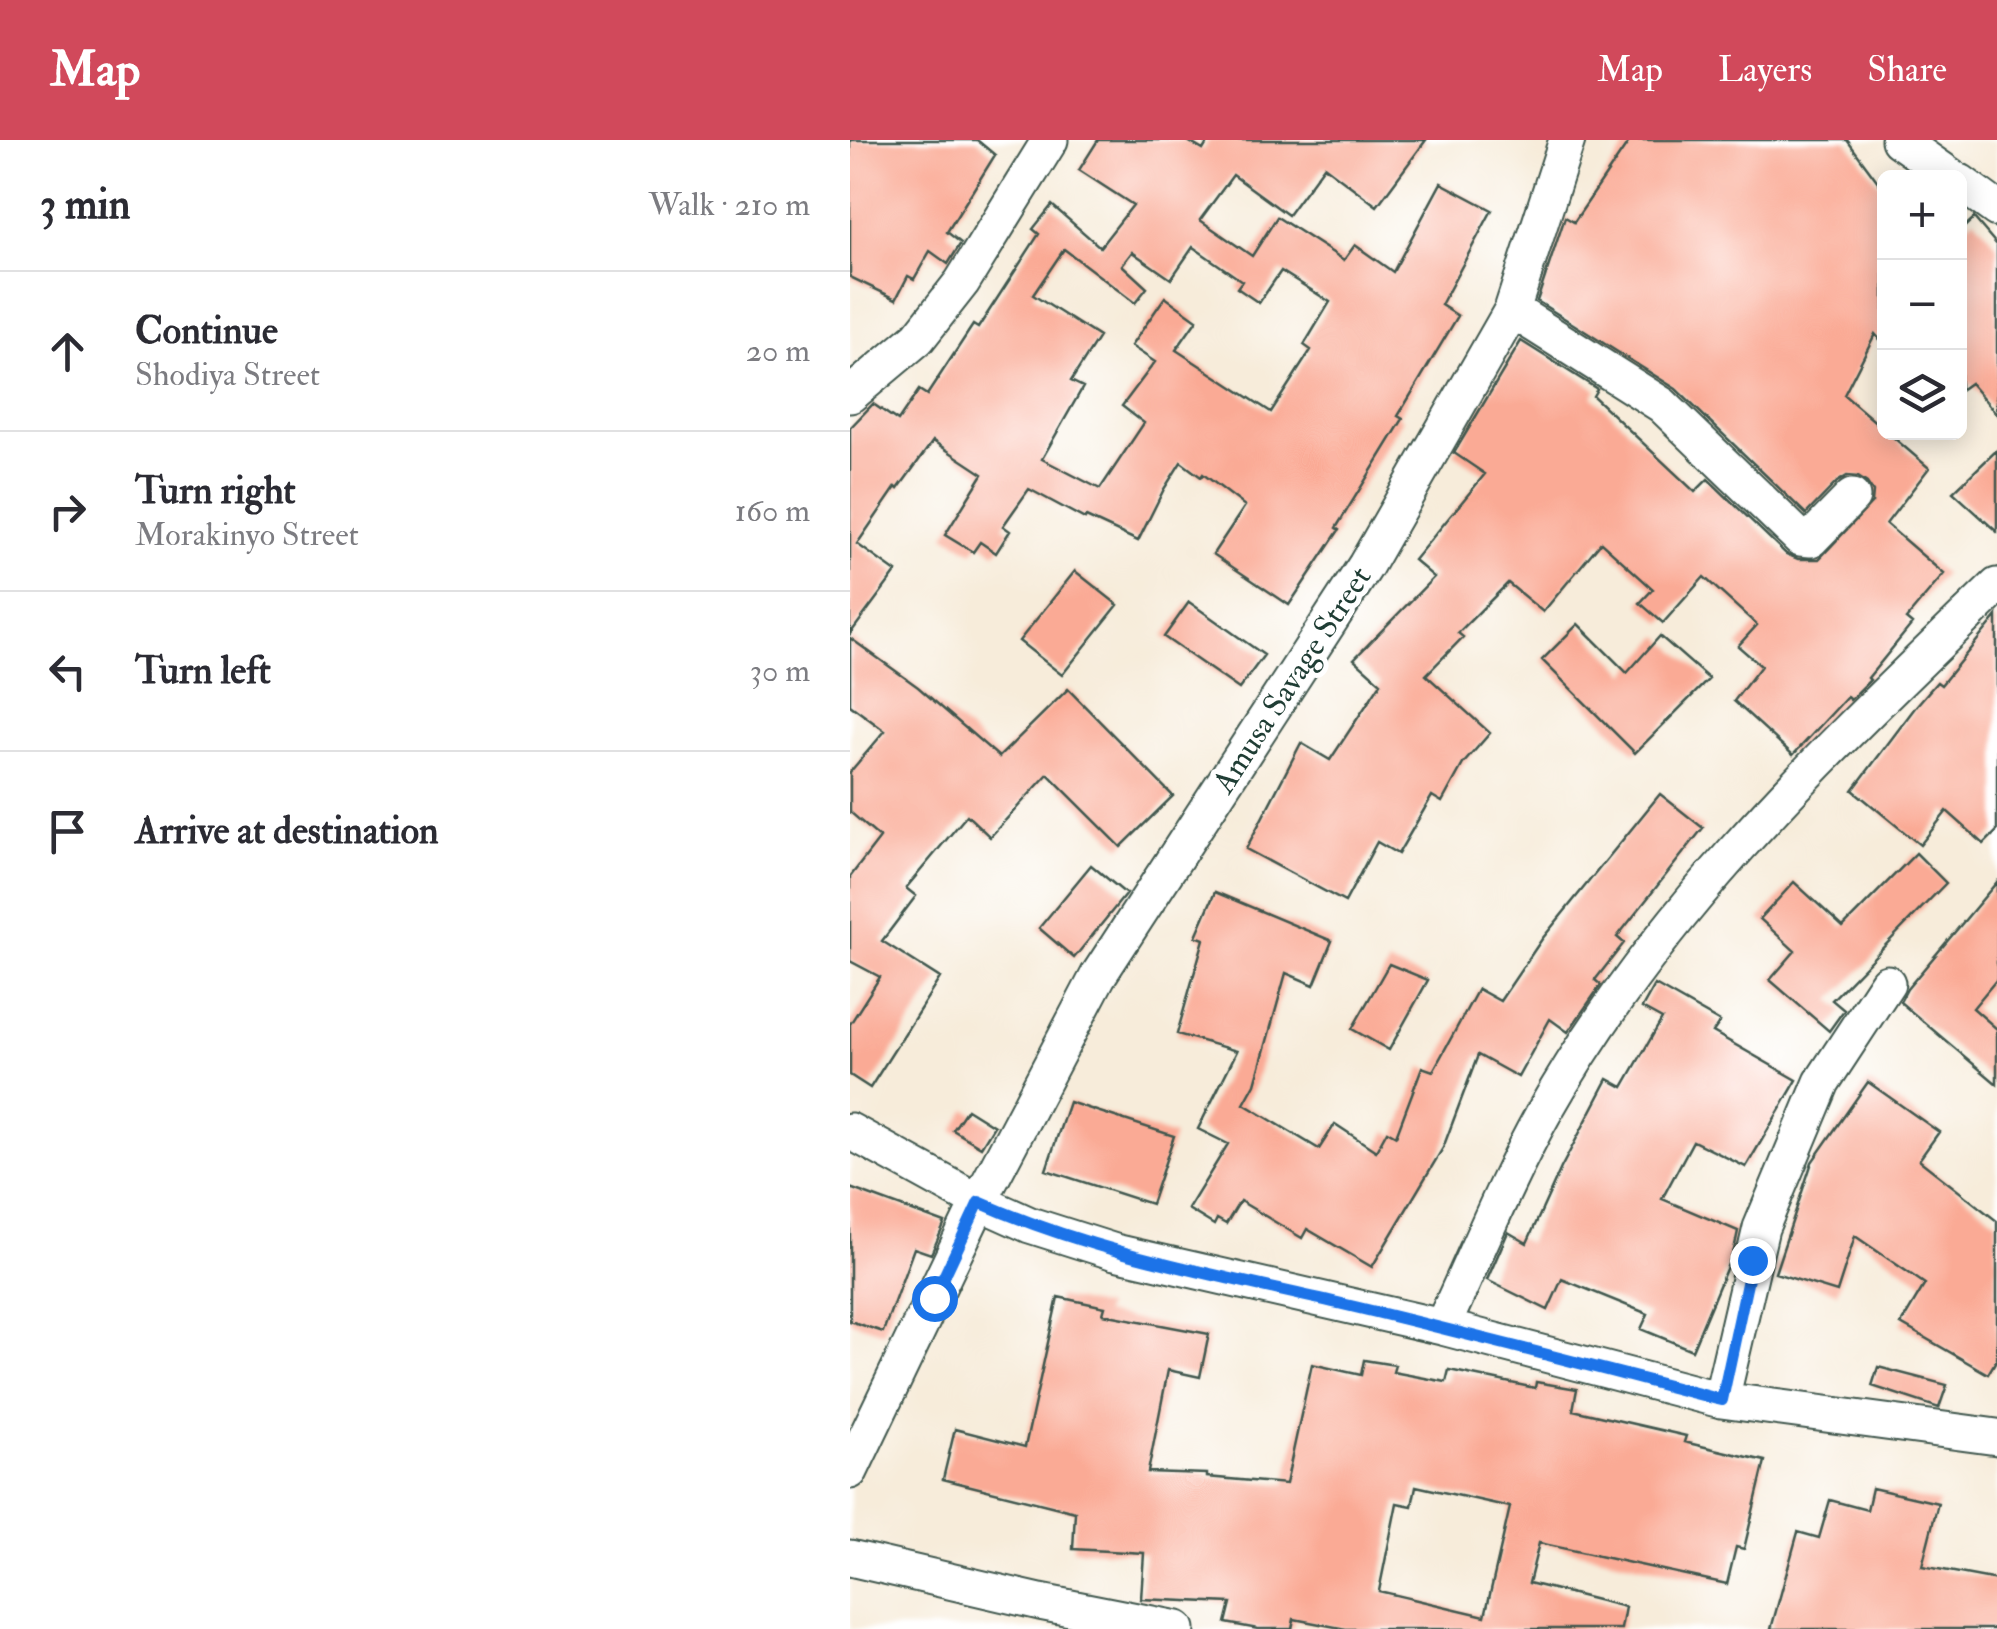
<!DOCTYPE html>
<html lang="en">
<head>
<meta charset="utf-8">
<style>
	body { margin:0; font-family:"IM FELL Double Pica",serif; background:#f2f2f3; color:#2b2b33 }
	.controls { position:absolute; right:30px; top:30px; display:grid; overflow:hidden; border-radius:15px; box-shadow:0 5px 25px #0003 }
	.controls button { width:90px; height:90px; display:grid; place-items:center; padding:0; border:0; border-bottom:2px solid #e1e1e2; background:#fff; color:#2b2b33; font:50px sans-serif }
	.stop { position:absolute; width:30px; height:30px; margin:-22px; border:8px solid #1a73e8; border-radius:50%; background:#fff }
	.stop.end { background:#1a73e8; border-color:#fff; box-shadow:0 2px 10px #0008 }
	.list { margin:0; padding:0; list-style:none }
	h2 { display:flex; justify-content:space-between; align-items:center; height:130px; margin:0; padding:0 40px; font-size:42px }
	h2 small { font-size:32px; font-weight:400; color:#7c7c81 }
	.list li { display:grid; grid-template-columns:65px 1fr auto; gap:30px; align-items:center; box-sizing:border-box; height:160px; padding:0 40px; border-top:2px solid #e1e1e2 }
	.list b { display:block; font-size:38px; white-space:nowrap }
	.list p { margin:0; font-size:32px; white-space:nowrap; color:#7c7c81 }
	.list em { font-size:32px; font-style:normal; color:#7c7c81 }
	.icon { flex:none; width:55px; height:55px; fill:none; stroke:currentColor; stroke-width:2; stroke-linecap:round; stroke-linejoin:round }
	.map { position:relative; flex:none; width:1147px; height:1489px; overflow:hidden }
	header { display:flex; align-items:center; gap:60px; box-sizing:border-box; height:140px; padding:0 50px; background:#d1495b; color:#fff }
	header strong { font-size:48px }
	nav { display:flex; gap:55px; margin-inline-start:auto; font-size:35px }
	main { display:flex }
	aside { flex:1; background:#fff }
	.map>svg:first-child { display:block }
	.building { fill:#faaa95; fill-rule:evenodd }
	.lines { fill:none; stroke-linecap:round; stroke-linejoin:round }
	.minor-casing { stroke:#3f574d; stroke-width:39 }
	.minor { stroke:#fff; stroke-width:35 }
	.route { stroke:#1a73e8; stroke-width:12 }
	.labels { text-anchor:middle; dominant-baseline:central; stroke-width:10; stroke-linejoin:round; paint-order:stroke }
	.street-label { font-size:32px; fill:#1f3d34; stroke:#fff }
</style>
</head>
<body>
<header>
<strong>Map</strong>
<nav><a>Map</a><a>Layers</a><a>Share</a></nav>
</header>
<main>
<aside>
<h2>3 min<small>Walk · 210 m</small></h2>
<ul class="list">
<li><svg class="icon" aria-label="ahead" viewBox="0 0 24 24"><path d="M12 20V5M6 11l6-6 6 6"/></svg><div><b>Continue</b><p>Shodiya Street</p></div><em>20 m</em></li>
<li><svg class="icon" aria-label="right" viewBox="0 0 24 24"><path d="M7 20v-9h11M14 6l5 5-5 5"/></svg><div><b>Turn right</b><p>Morakinyo Street</p></div><em>160 m</em></li>
<li><svg class="icon" aria-label="left" viewBox="0 0 24 24"><path d="M17 20v-9H6M10 6l-5 5 5 5"/></svg><div><b>Turn left</b></div><em>30 m</em></li>
<li><svg class="icon" aria-label="arrive" viewBox="0 0 24 24"><path d="M6 21V4h12l-3 4 3 4H6"/></svg><div><b>Arrive at destination</b></div></li>
</ul>
</aside>
<div class="map">
<svg width="1147" height="1489" viewBox="0 0 1147 1489">
	<rect width="100%" height="100%" fill="#fff"/>
	<filter id="ink" filterUnits="userSpaceOnUse"><feTurbulence type="fractalNoise" baseFrequency=".01" numOctaves="2"/><feDisplacementMap in="SourceGraphic" scale="20" xChannelSelector="R" yChannelSelector="G"/><feConvolveMatrix kernelMatrix="1 2 1 2 8 2 1 2 1" color-interpolation-filters="sRGB"/></filter>
	<filter id="wash" filterUnits="userSpaceOnUse"><feTurbulence type="fractalNoise" baseFrequency=".0048" numOctaves="4" result="noise"/><feDisplacementMap in="SourceGraphic" scale="40" xChannelSelector="R" yChannelSelector="G"/><feGaussianBlur stdDeviation="2.25" result="paint"/><feColorMatrix in="noise" values="0 0 0 0 0 0 0 0 0 0 0 0 0 0 0 0 0 1.4 0 .05"/><feComposite in="paint" operator="in"/></filter>
	<g filter="url(#wash)">
		<rect width="100%" height="100%" fill="#f7ecda"/>
		<g id="blocks">
			<path class="building" d="M0 0H127L145 15 97 92 111 103 98 124 80 111 64 139 58 136 46 159 0 137Z
				M248 0H336L353 10 359 0H576L527 66 474 26 438 75 383 35 350 80 402 116 427 77 494 120 505 105 543 132 591 43 642 70 591 165 608 176 548 276 553 279 486 388 489 390 439 465 363 414 395 366 353 334 351 337 331 322 314 349 288 401 236 377 235 379 179 349 153 386 160 391 146 413 130 402 123 412 95 395 133 334 83 301 48 349 46 347 7 404 46 432 0 494V288L23 264 48 281 69 250 77 255 123 185 128 188 189 94 183 89 202 65 250 107 283 65 229 30ZM343 107 392 141 387 148 409 163 431 131 480 162 454 205 461 210 421 272 326 210 347 180 315 157 281 206 305 222 272 266 294 283 250 349 192 319 233 247 221 241 249 197 183 155 214 109 285 163 297 148 272 125 282 112 321 139Z
				M780 0H997L1034 50V204L1025 194 994 255 1079 328 1036 384 1094 434 1056 479 1062 484 1018 538 1020 540 1000 560 997 557 943 615 884 561 911 526 888 506 907 485 854 437 813 483 790 463 803 449 751 402 693 472 658 443 608 493 613 497 576 535 640 593 613 624 592 662 582 656 548 714 527 702 495 762 396 709 451 603 480 620 531 543 504 519 584 437 564 420 635 334 604 313 671 201 747 249 743 256 845 352 858 339 936 414 948 419H969L1022 363 1023 352 1017 343 1008 337 997 336 987 342 956 374 826 249 687 161 715 77 724 82Z
				M1124 78 1147 105V274L1120 243 1110 250V91Z
				M1147 310V392L1103 352Z
				M225 431 268 465 212 535 169 501Z
				M339 462 414 515 389 549 314 497Z
				M1147 476V691L1134 704 1097 671 1070 705 1003 650 1067 565 1087 542 1091 545Z
				M728 484 777 533 810 496 859 539 785 613 692 520Z
				M0 498 68 547 149 617 218 549 323 656 271 707 198 634 140 697 117 675 56 748 66 756 32 801 90 838 20 948 0 935V884L30 837 0 821V737L30 698 0 672V632L35 591 0 565Z
				M810 654 853 688 767 797 774 803 745 840 751 845 718 892 700 879 668 937 628 915 593 1008 522 1127 457 1089 452 1098 390 1061 376 1084 367 1079 364 1085 338 1069 378 1004 348 989 387 911 327 894 354 799 346 796 365 752 482 801 464 845 436 833 405 944 394 964 469 1009 485 984 526 1011 537 991 546 996 572 927 583 931 628 849 650 861 692 799Z
				M1066 713 1096 743 982 860 994 870 979 891 920 840 945 811 910 779 944 742 993 787Z
				M241 725 276 754 224 818 189 788Z
				M1147 742V839L1123 868 1147 889V944L1050 862 1057 849Z
				M539 824 578 840 539 910 502 889Z
				M805 845 870 882 863 892 947 940 896 1027 843 1001 812 1059 888 1091 884 1110 842 1210 791 1189 798 1174 712 1139 698 1170 637 1140 658 1092 677 1103 711 1028 758 939 773 947 812 879 792 868Z
				M1018 942 1089 992 1069 1020 1147 1081V1219L1138 1234 1051 1184 1075 1144 1005 1096 987 1152 925 1133 962 1022Z
				M219 962 324 996 301 1064 196 1030Z
				M117 969 144 986 131 1007 103 990Z
				M0 1048 95 1083 81 1114 64 1108 33 1192 0 1181Z
				M208 1157 255 1167 253 1174 359 1194 350 1237 318 1230 298 1332 357 1334V1337L436 1344 462 1224 511 1235 514 1220 545 1225 543 1232 596 1242 599 1230 685 1248 686 1242 727 1249 723 1270 836 1296 834 1302 915 1321 894 1409 886 1407 877 1444 689 1403 679 1443 775 1467 771 1489H496L444 1479 442 1489H408L376 1483 381 1463 291 1459 294 1413 223 1409 225 1372 93 1339 105 1289 175 1307ZM566 1346 660 1367 635 1476 529 1451 547 1363 562 1366Z
				M1028 1227 1097 1245 1089 1268 1022 1246Z
				M1022 1348 1088 1363 1072 1426 1147 1440V1489H921L948 1392 969 1398 980 1360 1017 1370Z"/>
		</g>
	</g>
	<g filter="url(#ink)">
		<use href="#blocks" fill-opacity="0" stroke="#3f574d" stroke-width="2.5"/>
		<g class="lines">
			<defs>
				<path id="minor" d="M1049 0 1103 38
					M1110 42 1147 69
					M662 170 812 265 950 398 961 399 1002 357
					M0 255 68 198 112 142 200 0
					M0 991 129 1062 180 1085 265 1112 592 1187 871 1260 1147 1297
					M592 1187C625 1117 655 1042 693 974 811 765 977 611 1147 446
					M871 1260 911 1088 972 942 1037 843
					M0 1331 129 1062 248 836 516 425 662 170 717 0
					M0 1418 190 1462 327 1489"/>
			</defs>
			<use href="#minor" class="minor-casing"/>
			<use href="#minor" class="minor"/>
		</g>
	</g>
	<g class="lines" filter="url(#ink)">
		<path class="route" d="M84 1158 129 1062C243 1113 366 1135 488 1163 616 1193 744 1227 872 1260L902 1120"/>
	</g>
	<g class="labels">
		<g class="street-label">
			<text transform="translate(442 540) rotate(-57)">Amusa Savage Street</text>
		</g>
	</g>
</svg>
<div class="controls">
<button>+</button>
<button>−</button>
<button><svg class="icon" aria-label="layers" viewBox="0 0 24 24"><path d="M12 4l9 5-9 5-9-5zM3 14l9 5 9-5"/></svg></button>
</div>
<div class="stop" style="left:84px;top:1158px"></div>
<div class="stop end" style="left:902px;top:1120px"></div>
</div>
</main>
</body>
</html>
